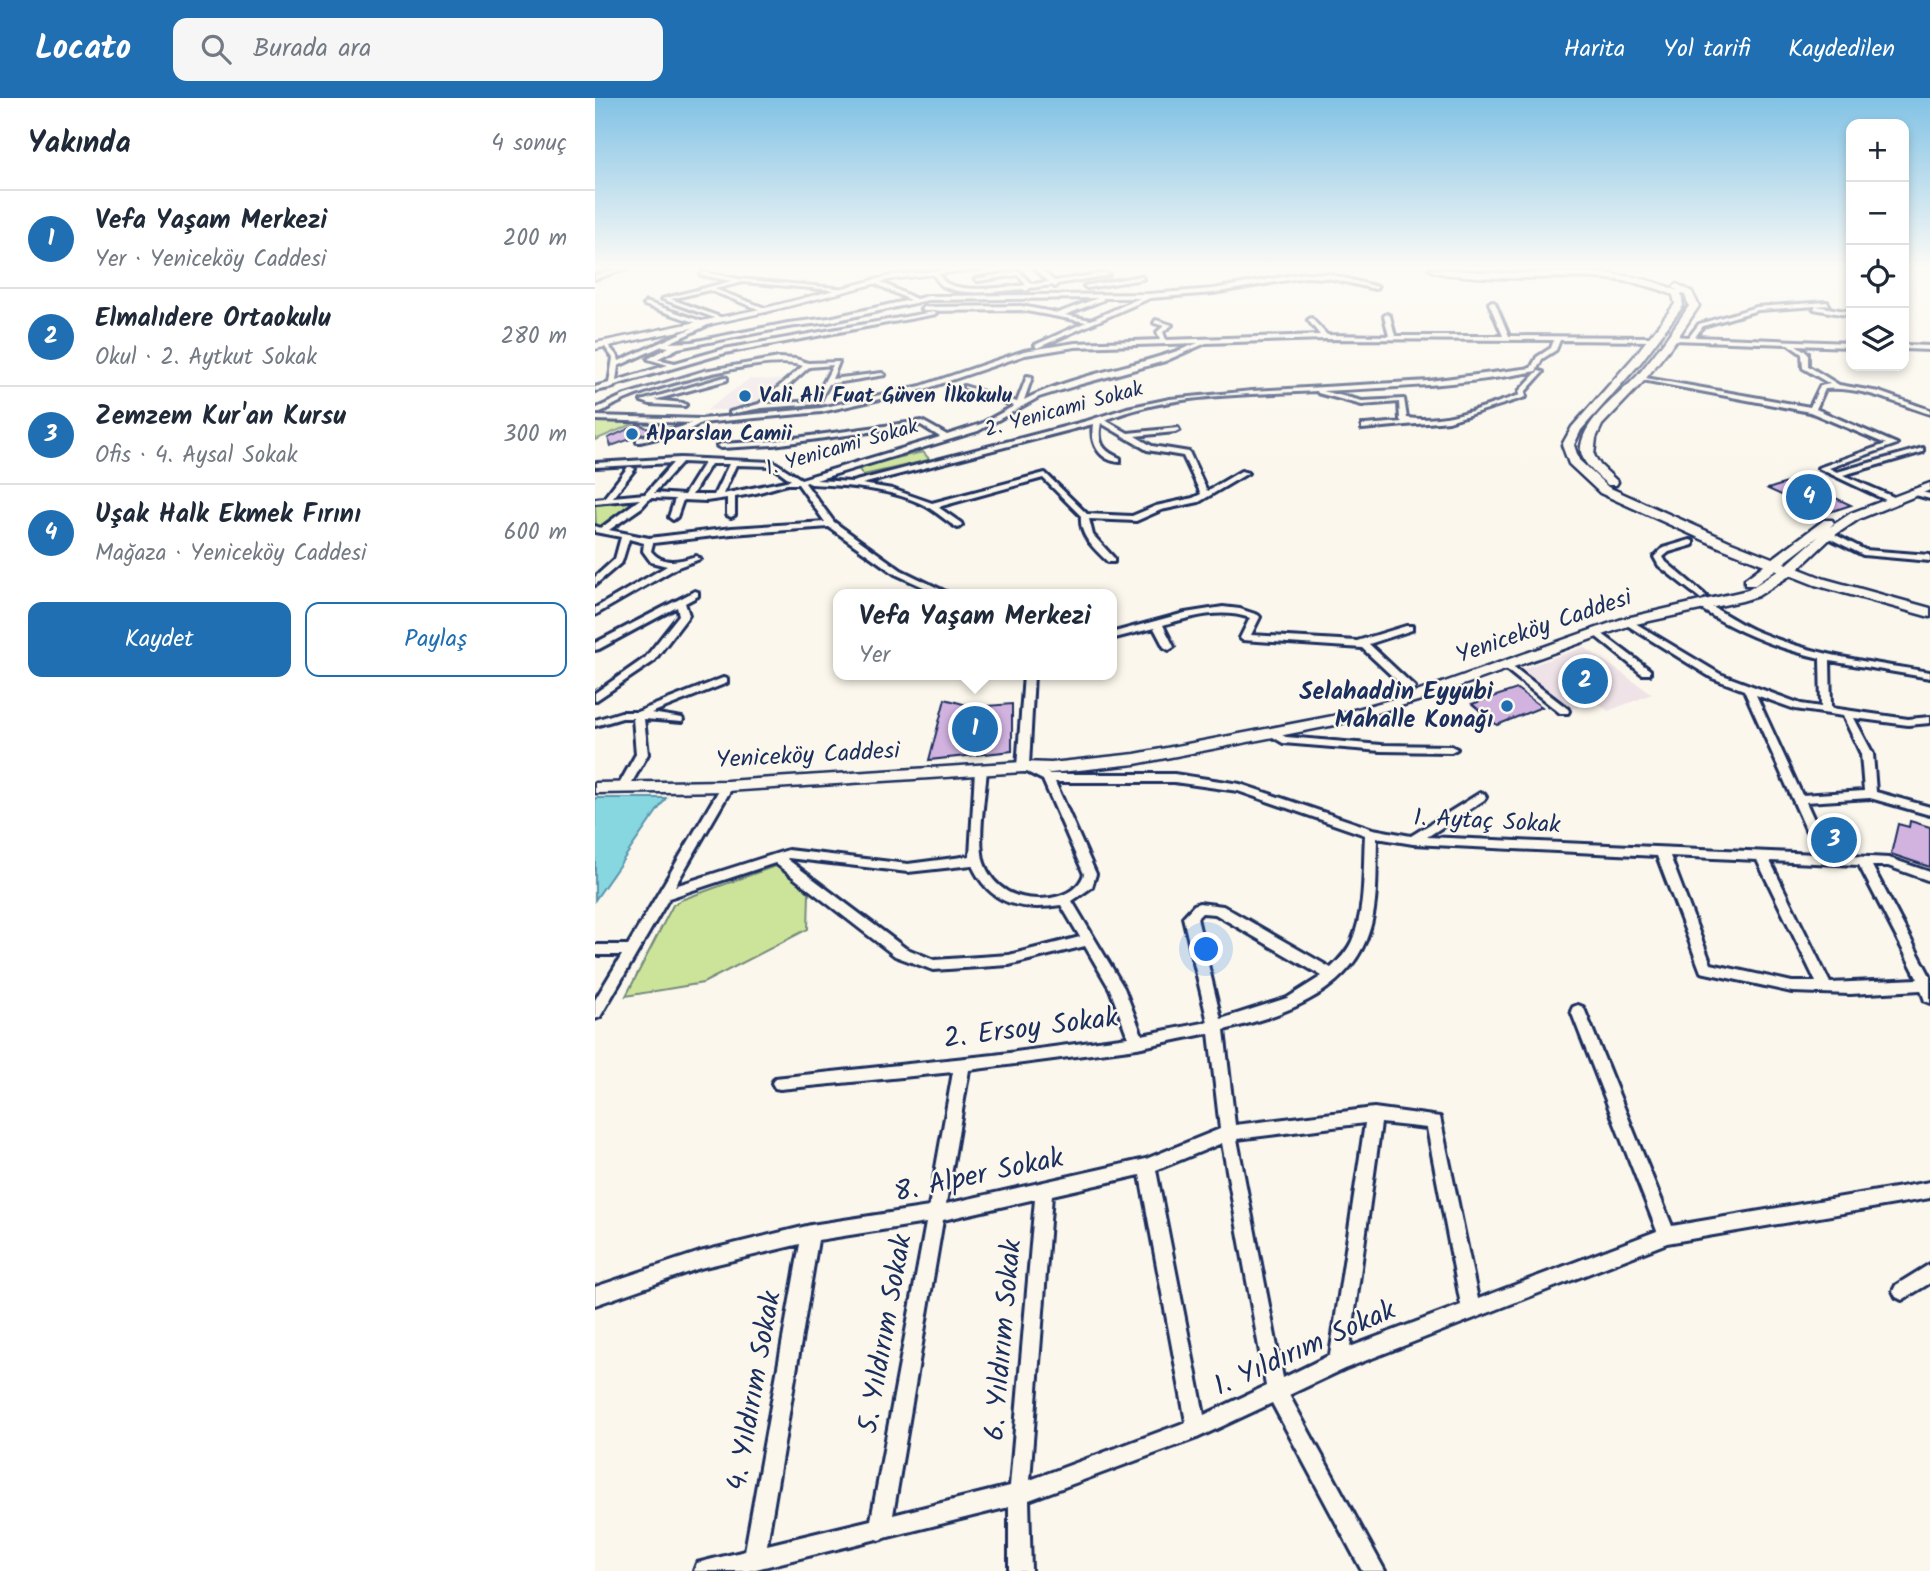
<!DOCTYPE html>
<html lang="tr">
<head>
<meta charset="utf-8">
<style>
	body { margin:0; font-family:Kalam,sans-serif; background:#f6f6f7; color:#1f2937 }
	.controls { position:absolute; right:21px; top:21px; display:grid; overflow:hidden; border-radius:14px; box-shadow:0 4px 10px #0003 }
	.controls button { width:63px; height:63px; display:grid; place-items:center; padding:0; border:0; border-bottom:2px solid #e0e1e3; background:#fff; color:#1f2937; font:35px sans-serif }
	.you { position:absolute; left:612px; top:852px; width:24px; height:24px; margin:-18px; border:5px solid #fff; border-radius:50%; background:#1a73e8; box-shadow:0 0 0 10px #1a73e833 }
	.badge { display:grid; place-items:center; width:46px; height:46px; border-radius:50%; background:#1f6fb2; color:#fff; font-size:23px; font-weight:700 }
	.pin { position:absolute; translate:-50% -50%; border:4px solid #fff; box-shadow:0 2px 7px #0006 }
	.popup { position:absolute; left:238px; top:491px; width:284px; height:91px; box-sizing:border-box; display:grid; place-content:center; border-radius:14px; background:#fff; filter:drop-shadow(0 2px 5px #0005); font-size:23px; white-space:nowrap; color:#747a83 }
	.popup b { font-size:26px; color:#1f2937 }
	.popup::after { content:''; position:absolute; left:50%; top:100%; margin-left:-14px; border:14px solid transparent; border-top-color:#fff }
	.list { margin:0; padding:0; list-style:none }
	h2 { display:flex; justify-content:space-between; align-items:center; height:91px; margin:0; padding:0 28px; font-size:30px }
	h2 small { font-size:23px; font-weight:400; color:#747a83 }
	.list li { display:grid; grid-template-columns:46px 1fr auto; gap:21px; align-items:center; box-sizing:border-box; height:98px; padding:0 28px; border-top:2px solid #e0e1e3 }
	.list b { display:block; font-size:26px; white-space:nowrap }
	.list p { margin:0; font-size:23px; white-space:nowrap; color:#747a83 }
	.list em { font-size:23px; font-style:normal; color:#747a83 }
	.actions { display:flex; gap:14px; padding:21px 28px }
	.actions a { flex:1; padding:16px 0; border:2px solid #1f6fb2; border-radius:14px; text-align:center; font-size:24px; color:#1f6fb2 }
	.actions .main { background:#1f6fb2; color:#fff }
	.icon { flex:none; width:38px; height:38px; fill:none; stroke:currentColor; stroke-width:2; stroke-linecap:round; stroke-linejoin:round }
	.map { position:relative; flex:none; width:1335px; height:1473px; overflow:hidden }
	header { display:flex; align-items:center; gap:42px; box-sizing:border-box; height:98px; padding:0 35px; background:#1f6fb2; color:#fff }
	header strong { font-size:33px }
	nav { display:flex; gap:38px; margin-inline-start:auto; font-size:24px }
	.search { width:490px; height:63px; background:#f6f6f7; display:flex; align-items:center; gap:18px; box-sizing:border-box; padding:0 24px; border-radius:14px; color:#747a83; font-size:26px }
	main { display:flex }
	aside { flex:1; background:#fff }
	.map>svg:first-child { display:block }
	.built { fill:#efe3e8 }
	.green { fill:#cce499; stroke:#748a7c; stroke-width:2 }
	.water { fill:#86d7e0; stroke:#5b94ac; stroke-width:2 }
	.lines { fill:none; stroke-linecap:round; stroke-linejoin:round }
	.stream { stroke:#5b94ac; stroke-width:2 }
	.building { fill:#d2b3e0; stroke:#1b2f5e; stroke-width:2 }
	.street-casing { stroke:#1b2f5e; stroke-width:6 }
	.secondary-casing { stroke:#1b2f5e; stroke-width:5 }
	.primary-casing { stroke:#1b2f5e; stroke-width:5 }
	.street { fill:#fbf7ec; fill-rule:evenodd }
	.secondary { fill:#fbf7ec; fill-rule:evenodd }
	.primary { fill:#fbf7ec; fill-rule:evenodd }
	.poi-dot { fill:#1f6fb2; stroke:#fbf7ec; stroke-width:2.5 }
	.labels { text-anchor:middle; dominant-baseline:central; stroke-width:5; stroke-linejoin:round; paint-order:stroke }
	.far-poi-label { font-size:21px; font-weight:bold; fill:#1b2f5e; stroke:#fbf7ec; text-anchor:start }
	.far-street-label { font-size:21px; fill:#1b2f5e; stroke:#fbf7ec }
	.street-label { font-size:24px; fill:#1b2f5e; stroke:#fbf7ec }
	.poi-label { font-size:24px; font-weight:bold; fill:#1b2f5e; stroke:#fbf7ec; text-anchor:end }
	.near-street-label { font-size:28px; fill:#1b2f5e; stroke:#fbf7ec }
</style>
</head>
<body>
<header>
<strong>Locato</strong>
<div class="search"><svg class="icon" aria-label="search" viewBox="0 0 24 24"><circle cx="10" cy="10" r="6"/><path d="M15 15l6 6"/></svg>Burada ara</div>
<nav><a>Harita</a><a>Yol tarifi</a><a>Kaydedilen</a></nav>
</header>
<main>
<aside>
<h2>Yakında<small>4 sonuç</small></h2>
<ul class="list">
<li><span class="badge">1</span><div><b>Vefa Yaşam Merkezi</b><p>Yer · Yeniceköy Caddesi</p></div><em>200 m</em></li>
<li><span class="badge">2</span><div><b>Elmalıdere Ortaokulu</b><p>Okul · 2. Aytkut Sokak</p></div><em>280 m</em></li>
<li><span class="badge">3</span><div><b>Zemzem Kur'an Kursu</b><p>Ofis · 4. Aysal Sokak</p></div><em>300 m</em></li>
<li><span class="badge">4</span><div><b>Uşak Halk Ekmek Fırını</b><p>Mağaza · Yeniceköy Caddesi</p></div><em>600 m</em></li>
</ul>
<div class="actions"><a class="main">Kaydet</a><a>Paylaş</a></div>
</aside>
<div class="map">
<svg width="1335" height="1473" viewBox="0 0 1335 1473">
	<rect width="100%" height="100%" fill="#fbf7ec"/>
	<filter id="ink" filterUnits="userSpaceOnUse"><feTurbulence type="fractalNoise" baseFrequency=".0143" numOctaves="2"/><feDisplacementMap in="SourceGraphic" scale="14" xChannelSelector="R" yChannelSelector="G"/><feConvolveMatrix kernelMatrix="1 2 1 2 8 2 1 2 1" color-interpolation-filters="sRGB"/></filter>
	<g filter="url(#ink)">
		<path class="built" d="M154 281 188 282 161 307 145 312H112Z
			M989 549 1057 596 1013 613 1000 602 973 613 971 607 927 571Z"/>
		<path class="green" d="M0 321 45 323 0 342Z
			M328 354 335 362 268 377 262 369Z
			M37 403 39 406 5 429H1L0 407Z
			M186 766 214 795 213 831 108 885 31 898 78 807 86 802Z"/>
		<path class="water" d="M0 700H71L0 802Z"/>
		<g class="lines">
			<path class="stream" d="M0 182 41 171"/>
		</g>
		<path class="building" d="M44 326 58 333 16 348 13 340Z
			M1201 382 1256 407 1229 416 1173 391Z
			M922 591 947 609 902 627 877 606Z
			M350 601 379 609 417 606V653L334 662Z
			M1315 723 1335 729V769L1296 756 1303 726 1314 729Z
			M1226 730 1243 731 1254 754 1236 753Z"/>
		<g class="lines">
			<defs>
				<path id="street" d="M22 171H30L0 181V177Z
					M440 171H446L459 183 511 175 514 177 462 186 460 189 457 187 435 190 431 193 428 191C406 193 368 199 348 188 343 185 340 179 337 174L342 173C345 178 347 183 353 186 372 195 410 189 431 187L423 177 383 183 380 181 424 173 436 186 454 184Z
					M108 174 143 181 253 191 250 193 148 184 119 191 173 211 171 214 114 192 76 201 128 220 74 245 97 244 193 225 234 220 315 202 277 184 279 181 321 201 333 198 554 196 618 191 710 175 733 176 783 189 780 191 733 180 710 179 618 195 555 200 442 250 440 247 491 224 426 212 329 213 326 211 329 209 426 208 463 215 503 200 333 202 234 224 193 229 83 250 62 261 80 265 129 251 338 214 341 216 130 255 20 287 19 289 0 293V289L14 285 18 260 7 245H11L23 259 24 263 120 220 67 201 137 183 106 177ZM508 200H545L496 222 470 217 508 202ZM67 248 74 249 53 261 73 267 21 283 23 268Z
					M546 178 548 181 492 190 489 188Z
					M897 203 900 205 914 238 1058 239 1061 241 1058 243 965 242 961 252 947 261 941 273C871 287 799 289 728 293L767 303 809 301 812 320C852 325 888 309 925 297L924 293 943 273 948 274 930 294 931 299 854 323 767 331V327H770L807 324 805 322 804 304 767 307 723 295 722 293C652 297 575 295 510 322L533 335 583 330 584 332 580 334 540 338 557 348 594 354 612 393 646 373 653 375 604 404 566 412 541 423 494 421 498 437 519 460V464H513C500 451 484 438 486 418L448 380 343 409 366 425 367 427 363 430C352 424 342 414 331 408 296 390 254 388 216 386L212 384 210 385 239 424 306 472 355 496H344L300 476 234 429 137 436 58 445 56 453C68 468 85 463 101 458L105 461 83 469 0 517V510L72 468 56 464 48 453 49 445 34 441 27 464 0 487V479L20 461 26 439 0 434V428L6 430 45 401 0 405V401L9 400 33 369H36L40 371 18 399 50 396 78 365 0 369V365L85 360 179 364 206 381 345 339 326 327 178 347 126 350 122 348 126 346 178 343 327 323 352 337 386 326 419 308 369 290V288L422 304 432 278 437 279 429 302C484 274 547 269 603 245L480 249 430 257 330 291 226 314 106 325 92 333 45 344H42V340L86 329 96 325 0 322V318L106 321 226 310 326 288 429 253 480 245 565 242 562 234 569 228 559 225 561 222 577 227 568 234 571 242 725 237 713 222 716 220 732 237 794 238 789 218 792 216 795 218 800 238H908L894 205ZM730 241 959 242 956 250 942 259 936 270 834 283 657 293 575 301 532 310 492 323 257 384 221 382 383 333 444 299 486 286 570 263 611 245ZM506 325 552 352 588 358 606 396 598 400 561 408 537 418 492 416 450 375 337 405 297 391 267 386 498 326C495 345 504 363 525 364V360C507 353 502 344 506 325ZM87 364 109 365 89 397 59 395ZM116 366H134L119 397H97ZM141 367 177 368 196 382 128 396ZM192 386H203L230 424 137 430 54 440 14 432 47 409 55 400 80 401 74 419 78 422 82 419 88 402 111 403 132 400V417L136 419 140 417V399L161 395Z
					M51 204 106 223 107 224 102 225 49 207Z
					M1232 204 1234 207 1221 208 1256 214V218L1219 211 1221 208 1163 212 1108 228 1100 239 1256 245V249L1201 247 1213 255V268L1244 287 1284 294 1335 312V316C1300 305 1267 288 1230 291L1221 311 1302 346 1234 370 1242 374 1328 350V354L1248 377 1301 400V404H1295L1223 370 1291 346 1215 314 1042 281 1045 279 1215 309 1225 288 1235 286 1208 270 1207 256 1193 246 1078 242 1075 240 1078 238 1094 239 1104 226 1161 209Z
					M1309 247 1335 248V252L1309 251Z
					M184 260 201 261 213 265 244 264 237 281 287 275 290 277 234 286 223 306 166 310 135 316V314L164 306 208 268C177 256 67 286 34 300 22 304 12 312 0 316V311L30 297 109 273ZM238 267 219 303 173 306 214 269Z
					M130 279 132 280V282L59 302 88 305 91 307 90 308 55 306 46 303Z
					M1317 392 1335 396V401L1317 396Z
					M1233 433 1270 452 1335 457V463L1268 457 1230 438 1229 436Z
					M1095 442 1098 443V447L1074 454 1068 459 1071 464 1109 496 1111 498 1106 501 1064 468 1059 459 1068 450Z
					M100 493 103 494V498L90 505 94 517 58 564 0 603V595L50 560 84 517 82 509 4 551 0 552V545Z
					M1106 504C1125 511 1143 526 1163 534 1218 557 1277 565 1335 574V580L1235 563 1236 610 1313 621 1335 619V625L1313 627 1259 620 1278 656 1281 694 1335 709V717L1275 700 1211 704 1235 757 1294 760 1335 774V783L1293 768H1277L1335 878V905L1330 903 1326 892 1255 896 1197 894 1106 874 1062 758 818 746 782 740C781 773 784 811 771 842 748 898 682 919 629 932L640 1027 779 1010 845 1019 883 1201 1062 1133 976 913 978 909 983 907 988 909 990 913 1077 1128 1335 1084V1100L1072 1145 749 1271 694 1297 790 1473H767L677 1305 602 1340 434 1402 436 1473H414V1409L293 1439 285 1442 282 1441 153 1473H99L102 1465 150 1453 205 1146 105 1170 0 1207V1189L105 1154 216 1127 334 1109 358 974 185 991 180 990 177 985 180 980 399 957 533 939 515 891 490 848 414 867 338 872 300 858 180 765 74 800 5 919 0 921V902L27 857H0V847H33L128 685H136L138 688 80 788 193 752 313 766 375 758 380 672 386 668 392 672C390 696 382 743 389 765 393 777 401 787 413 794 435 806 480 804 489 776L448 682 422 669 429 577H439L434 667 455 676H579L645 686 778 731 816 738 885 695 889 696 891 699 889 702 832 739 1222 756 1149 592 1117 580 1027 524 1032 521 1035 522 1125 576 1206 606 1226 609 1225 560C1181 550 1141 534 1103 509V505ZM1161 597 1200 611 1248 618 1266 656 1269 693 1207 697ZM460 684H579L643 693 770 737C768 771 771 811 757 843 752 854 744 862 736 870L628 808 604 805 599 807 588 819 613 924 547 937 529 890 477 803 497 789 501 776ZM1075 758 1162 762 1221 884H1197L1116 866ZM193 760 313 774 377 767C395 807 426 813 466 807L485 839 414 857 339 862 310 850 192 761ZM1175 763 1264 767 1323 881 1235 885ZM607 815 620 816 727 878 692 900 626 921 602 820ZM614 935 625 1031 551 1061 351 1106 374 972 542 950ZM770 1025 735 1257 688 1280 642 1041ZM786 1025 832 1030 866 1207 755 1249ZM627 1045 671 1288 609 1317 561 1072ZM545 1077 591 1324 435 1382 457 1097ZM440 1101 415 1388 298 1417 348 1122ZM331 1125 276 1422 172 1447 223 1142Z
					M628 509 645 511 663 517 665 519 656 537 762 543 811 528H817V532L774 546 820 589 819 591H811L767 550 647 542 645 540 655 520C626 510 596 519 568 527L579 549 574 552 569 549 559 530 516 541V535L590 515Z
					M1002 532 1055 572V576H1047L999 537V533Z
					M912 564 973 611 974 613 973 615H965L908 569 907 567Z
					M128 580 132 581V585L56 615 87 620 88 622 87 624 49 621 53 656 32 693H24L22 690 41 656 38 620H27L0 628V622L26 614H42Z
					M677 632 691 639 786 647 856 648 862 651 856 654 786 653 688 645 671 635Z
					M1335 1166V1185L1307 1202 1301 1199 1298 1193 1301 1187Z"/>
				<path id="secondary" d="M359 171H386L298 181 171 214 0 251V245L170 210 298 177Z
					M1335 385V392L1264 421 1237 439 1199 475 1163 498 1147 503 1036 527 826 602 740 627 540 666 456 675 428 674 132 693 0 695V685L132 683 428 664 456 665 540 656 738 618 816 596 1027 521 1153 492 1189 469 1224 438 1160 487H1150V481L1229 422H1237L1239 425 1235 429 1256 415Z"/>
				<path id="primary" d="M834 171C860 171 885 175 910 175 969 176 1028 168 1083 193L1078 189 1082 186 1097 194 1104 208 1081 242 1048 284 1007 327 1001 340 999 357 1005 367 1023 384 1021 387H1013C1002 377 984 364 986 348 990 320 1025 297 1043 277 1061 255 1078 232 1094 208L1090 197 1086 195 1088 208 1046 264 986 332 979 347 984 362 1013 389 1134 443 1230 481 1335 510V519L1220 487 1124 449 1005 395 974 366 967 347 977 329 1038 260 1080 206 1078 197C1012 168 940 186 870 178 859 177 843 177 834 171Z"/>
			</defs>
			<use href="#street" class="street-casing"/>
			<use href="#secondary" class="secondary-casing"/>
			<use href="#primary" class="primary-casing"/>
			<use href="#street" class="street"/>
			<use href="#secondary" class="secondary"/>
			<use href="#primary" class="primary"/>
		</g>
	</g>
	<linearGradient id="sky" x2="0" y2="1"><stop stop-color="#81c2e5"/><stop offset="0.45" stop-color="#fdfbf6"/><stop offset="1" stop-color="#fdfbf6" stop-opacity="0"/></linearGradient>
	<rect width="1335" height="377" fill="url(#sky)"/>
	<g class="poi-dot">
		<circle cx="150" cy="298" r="7"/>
		<circle cx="37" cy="336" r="7"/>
		<circle cx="912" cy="608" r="7"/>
	</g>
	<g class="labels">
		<g class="far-poi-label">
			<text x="164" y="298">Vali Ali Fuat Güven İlkokulu</text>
			<text x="51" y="336">Alparslan Camii</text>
		</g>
		<g class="far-street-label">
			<text transform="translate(469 312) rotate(-15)">2. Yenicami Sokak</text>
			<text transform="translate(247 350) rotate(-16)">1. Yenicami Sokak</text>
		</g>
		<g class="street-label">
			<text transform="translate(949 529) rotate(-19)">Yeniceköy Caddesi</text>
			<text transform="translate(213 658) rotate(-3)">Yeniceköy Caddesi</text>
			<text transform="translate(892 724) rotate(3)">1. Aytaç Sokak</text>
		</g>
		<g class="poi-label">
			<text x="898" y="594">Selahaddin Eyyubi<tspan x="898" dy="28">Mahalle Konağı</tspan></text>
		</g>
		<g class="near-street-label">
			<text transform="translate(436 931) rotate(-7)">2. Ersoy Sokak</text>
			<text transform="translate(384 1078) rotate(-12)">8. Alper Sokak</text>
			<text transform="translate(291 1236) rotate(-80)">5. Yıldırım Sokak</text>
			<text transform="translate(409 1242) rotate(-85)">6. Yıldırım Sokak</text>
			<text transform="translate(710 1251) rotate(-24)">1. Yıldırım Sokak</text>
			<text transform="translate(160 1293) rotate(-80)">4. Yıldırım Sokak</text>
		</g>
	</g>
</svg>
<div class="controls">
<button>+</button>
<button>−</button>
<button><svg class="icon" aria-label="locate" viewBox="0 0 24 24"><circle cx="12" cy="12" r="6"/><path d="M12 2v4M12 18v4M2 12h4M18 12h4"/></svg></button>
<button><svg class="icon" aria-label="layers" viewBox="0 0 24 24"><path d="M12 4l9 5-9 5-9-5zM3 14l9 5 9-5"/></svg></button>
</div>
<div class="you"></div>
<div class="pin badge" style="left:380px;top:631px">1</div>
<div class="popup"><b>Vefa Yaşam Merkezi</b>Yer</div>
<div class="pin badge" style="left:990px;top:583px">2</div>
<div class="pin badge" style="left:1239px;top:742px">3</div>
<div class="pin badge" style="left:1214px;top:399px">4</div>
</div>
</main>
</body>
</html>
